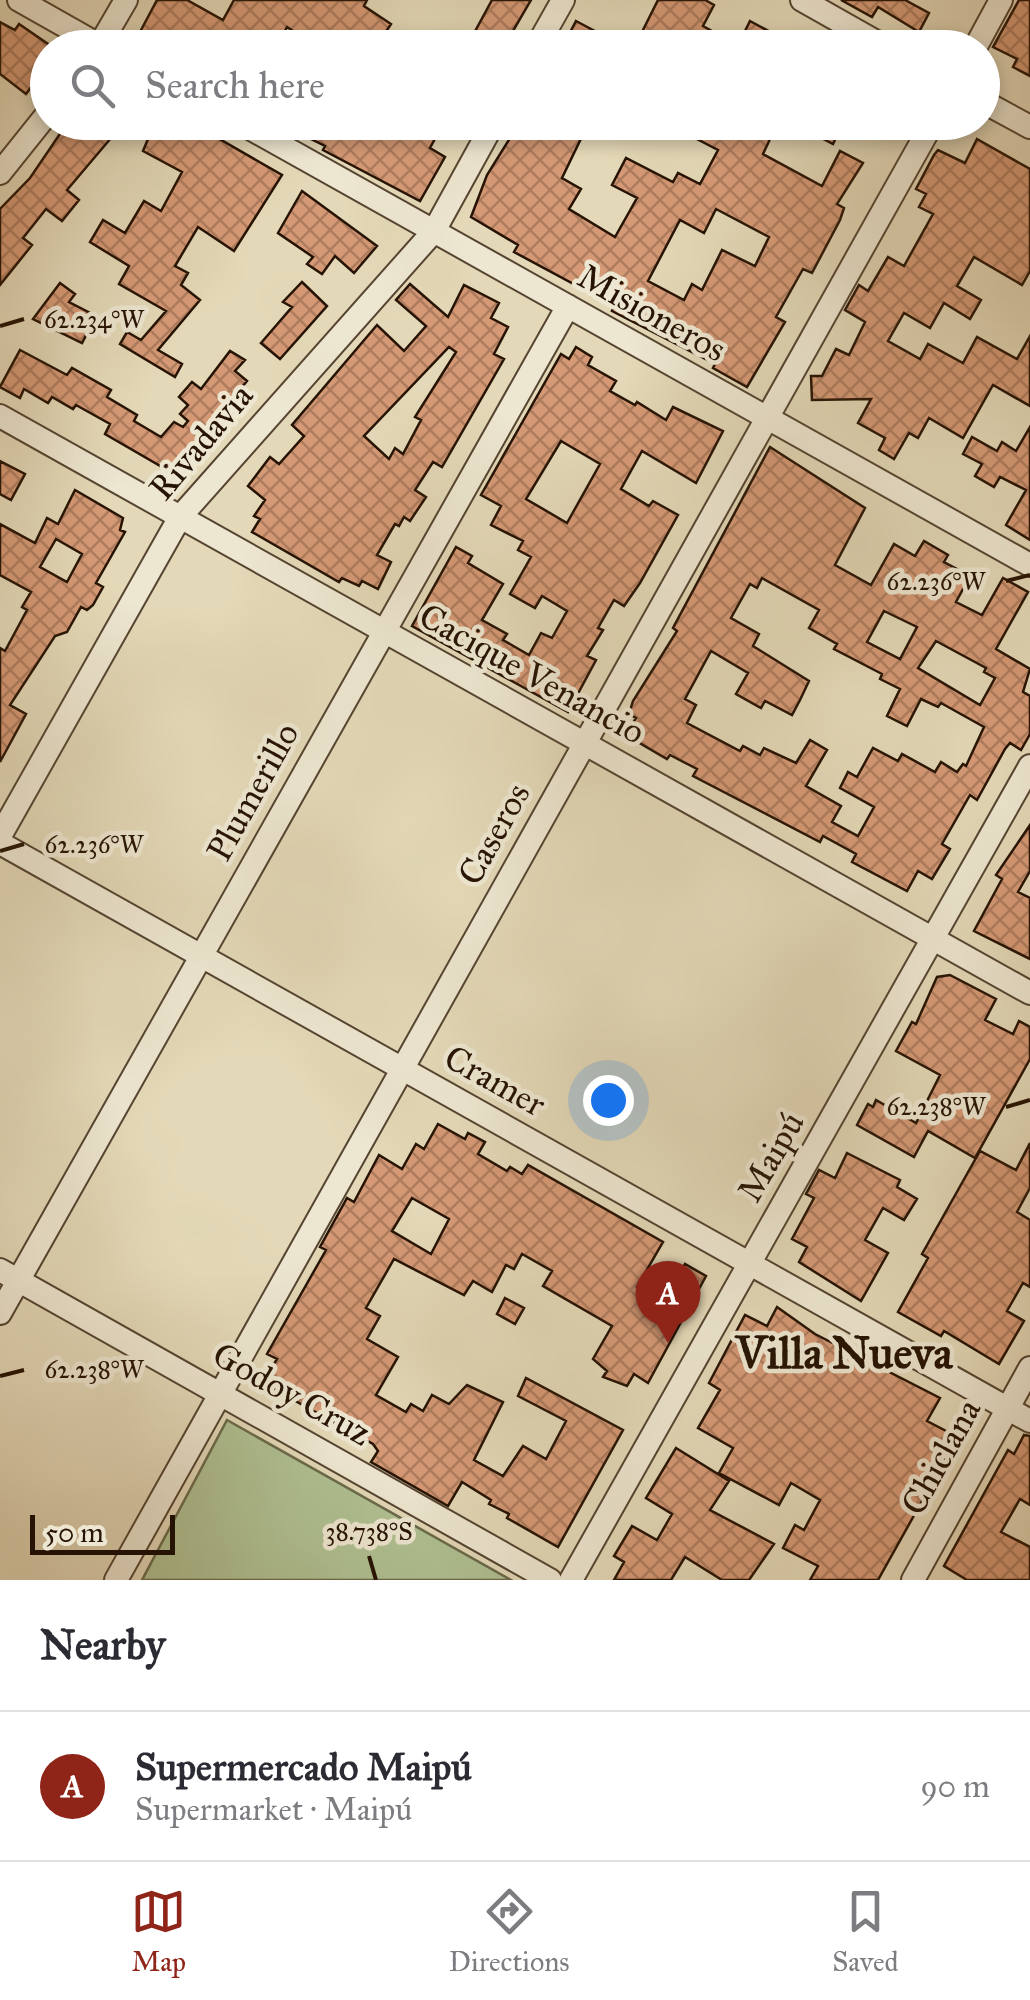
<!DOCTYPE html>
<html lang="en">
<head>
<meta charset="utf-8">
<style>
	body { margin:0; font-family:"IM FELL Great Primer",serif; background:#f7f7f7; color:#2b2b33 }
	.scale { position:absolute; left:30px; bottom:25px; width:145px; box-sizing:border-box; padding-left:10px; border:5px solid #261304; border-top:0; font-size:28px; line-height:35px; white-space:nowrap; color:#261304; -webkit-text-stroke:8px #ede6d0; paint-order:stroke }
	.you { position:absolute; left:608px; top:1100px; width:35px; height:35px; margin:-25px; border:8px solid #fff; border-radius:50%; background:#1a73e8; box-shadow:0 0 0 15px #1a73e833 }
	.badge { display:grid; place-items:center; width:65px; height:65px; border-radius:50%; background:#8f2418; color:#fff; font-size:32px; font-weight:700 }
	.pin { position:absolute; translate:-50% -82px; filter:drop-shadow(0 2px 5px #0008) }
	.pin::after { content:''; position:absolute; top:52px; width:35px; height:30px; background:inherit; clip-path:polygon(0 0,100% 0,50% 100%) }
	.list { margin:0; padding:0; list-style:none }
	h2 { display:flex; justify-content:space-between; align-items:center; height:130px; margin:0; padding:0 40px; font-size:42px }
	h2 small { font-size:32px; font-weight:400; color:#7c7c81 }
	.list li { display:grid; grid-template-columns:65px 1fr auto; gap:30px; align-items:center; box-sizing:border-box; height:150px; padding:0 40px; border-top:2px solid #e1e1e2 }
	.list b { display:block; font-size:38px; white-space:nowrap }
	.list p { margin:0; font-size:32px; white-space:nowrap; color:#7c7c81 }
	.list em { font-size:32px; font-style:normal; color:#7c7c81 }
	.icon { flex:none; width:55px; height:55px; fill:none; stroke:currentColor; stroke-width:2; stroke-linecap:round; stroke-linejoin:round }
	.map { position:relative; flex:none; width:1030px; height:1580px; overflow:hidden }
	.search { position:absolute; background:#fff; box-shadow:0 5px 15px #0003; left:30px; right:30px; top:30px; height:110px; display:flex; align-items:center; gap:25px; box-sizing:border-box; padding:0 35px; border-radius:55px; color:#7c7c81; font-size:38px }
	.sheet { height:280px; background:#fff }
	nav { display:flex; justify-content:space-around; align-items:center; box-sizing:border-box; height:140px; border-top:2px solid #e1e1e2; background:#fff; font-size:28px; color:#7c7c81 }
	nav a { display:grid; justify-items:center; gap:5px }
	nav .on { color:#8f2418 }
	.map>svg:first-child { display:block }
	.garden { fill:#afc092; stroke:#6a6a4b; stroke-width:2.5 }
	.building { fill:url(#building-cross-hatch); stroke:#261304; stroke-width:2.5; fill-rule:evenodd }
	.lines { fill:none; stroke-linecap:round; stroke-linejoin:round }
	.street-casing { stroke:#554431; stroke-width:26 }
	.street { stroke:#ede6d0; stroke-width:22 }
	.ticks { fill:none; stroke:#261304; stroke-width:4 }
	.labels { text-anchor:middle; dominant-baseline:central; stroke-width:9; stroke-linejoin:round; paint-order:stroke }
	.street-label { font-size:35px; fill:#261304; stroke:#ede6d0 }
	.district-label { font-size:45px; font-weight:bold; fill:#261304; stroke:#ede6d0 }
	.ticks-label { font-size:25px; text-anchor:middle; fill:#261304; stroke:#ede6d0; stroke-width:9; stroke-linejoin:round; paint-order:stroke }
</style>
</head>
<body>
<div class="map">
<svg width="1030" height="1580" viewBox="0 0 1030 1580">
	<defs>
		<pattern id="building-cross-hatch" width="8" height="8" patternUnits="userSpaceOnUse" patternTransform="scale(2.5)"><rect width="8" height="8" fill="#d59975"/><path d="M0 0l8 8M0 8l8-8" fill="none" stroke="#ad7c5e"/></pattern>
	</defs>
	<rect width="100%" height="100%" fill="#e3d8b7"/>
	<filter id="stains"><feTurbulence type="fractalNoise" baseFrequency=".002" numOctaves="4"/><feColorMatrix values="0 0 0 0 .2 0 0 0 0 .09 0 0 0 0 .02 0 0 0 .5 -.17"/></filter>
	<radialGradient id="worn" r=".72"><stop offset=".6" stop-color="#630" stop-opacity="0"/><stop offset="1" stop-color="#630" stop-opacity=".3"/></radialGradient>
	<path class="garden" d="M227 1420 511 1580H142Z"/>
	<path class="building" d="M157 0H187L223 20 234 0H367L364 6 391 24 375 48H319L287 27 276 48H166L140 32Z
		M492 0H531L503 48H466Z
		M658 0H705L714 5 703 26 719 35 712 48H634Z
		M841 0H905L929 13 919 32 878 7 872 17Z
		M1019 0H1030V76L1013 67 1017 59 993 47Z
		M576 21 627 48H562Z
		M750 21 800 48H747L739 43Z
		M0 22 15 30 19 24 48 44V65L26 94 0 74Z
		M68 122H190L282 175 234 251 198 227 175 266 188 273 181 285 200 300 158 350 182 364 175 377 120 344 127 332 141 340 166 311 119 284 129 266 90 242 103 220 125 233 144 201 161 211 182 172 143 151 148 139 122 125 67 190 79 200 62 221 46 209 23 238 32 245 0 285V209L30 178Z
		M318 122H444L430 148 445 157 420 201 323 150 325 146 309 138Z
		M520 122H589L562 178 581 189 569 209 615 237 637 198 612 185 626 158 673 182 678 173 700 184 718 150 664 122H723L737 130 741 122H778L763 154 822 186 840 151 863 163 837 204 844 208 840 220 812 273 803 269 776 317 785 322 747 387 713 368 715 364 612 311 617 300 587 282 583 289 514 252 518 245 471 217 487 175ZM716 209 769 237 755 266 722 250 702 290 692 284 684 300 648 281 680 220 704 233Z
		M791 122H833L841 127 833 144Z
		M977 139 1030 169V271L1022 285 974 257 957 286 981 300 970 319 944 303 930 328 904 313 888 341 920 359 928 344 963 363 977 337 1017 359 1030 336V406L993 385 963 438 929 418 918 438 909 433 894 459 879 450 885 438 858 423 871 399 812 400 811 376H822L836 349 849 355 865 322 845 310 859 285 868 291 888 257 904 266 933 214 919 207 926 194 916 189 934 155 938 150 965 163Z
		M302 191 377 246 354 273 335 256 322 274 307 264 313 257 278 233Z
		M302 282 327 306 280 359 261 343 292 307 283 302Z
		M60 283 75 294 69 302 96 316 82 343 33 319Z
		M410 284 448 317 464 285 499 303 491 318 508 327 494 354 504 359 442 467 433 462 415 490 426 497 410 521 404 517 399 526 395 524 377 555 391 562 378 589 362 581 359 586 342 578 339 582 252 532 260 519 254 516 265 500 248 486 270 457 279 464 304 436 292 425 377 325 404 351 426 326 396 300ZM449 347 456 352 415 417 421 420 403 454 395 448 389 459 364 436Z
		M576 347 592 357 588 365 616 381 610 391 635 405 637 402 666 420 673 407 723 431 696 483 642 451 621 489 649 506 653 501 678 515 640 583 624 606 614 600 598 628 603 630 587 656 596 660 568 712 412 626 456 547 472 556 468 563 503 584 482 620 507 634 503 640 529 655 541 633 552 638 567 611 542 596 535 608 510 594 531 557 518 550 523 541 491 525 501 506 481 495 561 354 569 359ZM561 441 600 464 567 523 526 499Z
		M20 350 67 375 72 368 111 390 107 397 137 415 134 421 161 437 174 422 183 427 188 421 180 414 188 405 179 397 192 382 201 389 230 351 245 360 235 371 247 381 233 398 240 404 204 448 201 445 184 475 171 468 169 471 105 434 110 424 76 405 73 409 52 397 48 403 24 389 20 398 0 387Z
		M1030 427V540L1006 525 1026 490 1000 477 994 487 975 476 982 464 963 454 972 437 997 451 1002 442 1016 451Z
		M770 447 865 508 835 565 871 585 894 544 915 556 924 541 948 555 944 562 970 576 956 602 982 615 1003 578 1028 592 996 649 1030 669 1023 692 1030 696V734L1021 750 1010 743 1005 749 977 800 970 795 942 844 950 849 932 879 918 871 907 891 852 862 856 854 823 836 820 842 693 776 697 769 670 755 667 759 626 735 636 718 629 714 633 701 677 631 673 628ZM762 578 819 610 809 628 837 644 834 649 882 674 880 679 900 689 887 716 907 726 921 699 938 707 941 703 984 727 966 766 963 764 957 772 941 762 935 772 902 754 898 761 873 748 857 777 848 772 840 788 874 807 858 836 832 822 841 806 806 786 827 750 810 740 796 763 764 748 760 755 743 746 740 751 687 723 696 705 685 699 711 651 748 673 736 694 761 708 765 701 792 715 800 700 809 681 753 646 759 634 731 618 750 584 757 588ZM884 611 917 627 900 659 867 642ZM936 641 986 668 984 672 995 678 980 705 918 668Z
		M0 461 25 474 11 500 0 494Z
		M75 490 123 518 120 530 125 532 96 583 103 587 93 605 87 610 81 607 67 632 55 636 10 705 26 714 0 762V648L5 651 27 610 22 607 31 592 0 575V524L35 543 47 518 58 524ZM56 539 82 554 67 582 40 567Z
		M1030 825V871L1018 892 1030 898V959L974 931 1002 879 996 875Z
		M950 975 996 999 985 1020 1013 1034 1019 1021 1030 1027V1059L975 1158 928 1131 914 1157 857 1125 868 1104 873 1107 876 1100 916 1123 940 1075 896 1051 912 1022 916 1024 937 977Z
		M438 1124 465 1139 468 1133 485 1142 478 1154 507 1171 510 1167 522 1174 528 1165 663 1242 637 1287 663 1302 685 1264 706 1276 648 1383 634 1374 627 1386 603 1377 607 1371 593 1359 612 1326 543 1286 552 1271 522 1254 514 1269 506 1265 492 1292 473 1281 464 1295 394 1259 366 1308 380 1316 367 1339 398 1357 376 1395 406 1412 411 1404 423 1411 432 1395 449 1404 467 1385 503 1402 474 1460 503 1476 523 1446 546 1459 566 1421 518 1396 526 1378 623 1430 558 1547 507 1518 509 1514 489 1504 491 1500 462 1482 448 1506 371 1462 378 1451 373 1444 263 1383 277 1359 267 1354 326 1250 320 1247 347 1198 354 1202 379 1155 402 1169 416 1144 424 1149ZM412 1198 449 1219 431 1254 392 1231Z
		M1030 1143V1188L1017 1212 1030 1220V1287L1023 1283 1007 1311 1024 1321 999 1364 944 1331 941 1336 898 1312 928 1258 922 1254 980 1151 1016 1170Z
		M847 1153 900 1180 897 1187 917 1199 904 1220 883 1208 865 1240 888 1253 861 1301 799 1262 807 1247 792 1239 814 1198 806 1194 819 1170 835 1178Z
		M505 1298 524 1308 515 1324 497 1314Z
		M777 1307 815 1334 940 1398 927 1421 948 1432 945 1437 955 1442 878 1580H810L818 1566 783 1548 795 1525 804 1530 820 1500 791 1483 779 1505 719 1473 733 1448 698 1428 720 1390 709 1383 745 1315 767 1326Z
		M1024 1435 1030 1436V1505L1020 1499 1001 1532 1030 1547V1580H967L944 1566 1008 1450 1014 1454Z
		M676 1448 729 1481 710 1510 774 1544 749 1580H722L685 1557 671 1580H614L624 1562 614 1556 632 1526 657 1540 672 1514 646 1498Z"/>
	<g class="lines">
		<defs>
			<path id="street" d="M19 0 104 48
				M802 0 887 48
				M98 48 126 0
				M536 48 563 0
				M975 48 1001 0
				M982 101 1030 127
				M239 122 1030 565
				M0 173 48 113
				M0 416 1030 993
				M0 836 180 517 434 231 494 122
				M0 843 1030 1421
				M0 1270 550 1580
				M0 1313 568 306
				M116 1580 933 122
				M571 1580 1030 766
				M913 1580 1030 1368"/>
		</defs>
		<use href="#street" class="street-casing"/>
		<use href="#street" class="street"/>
	</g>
	<path class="ticks" d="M0 326 24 319M1006 581 1030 575M0 851 24 844M1006 1107 1030 1100M0 1376 24 1370M369 1556 376 1580"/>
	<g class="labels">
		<g class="street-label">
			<text transform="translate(652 313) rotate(29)">Misioneros</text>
			<text transform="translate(201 442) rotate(-50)">Rivadavia</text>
			<text transform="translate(532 674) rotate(29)">Cacique Venancio</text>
			<text transform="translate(253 792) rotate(-61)">Plumerillo</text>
			<text transform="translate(494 834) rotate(-61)">Caseros</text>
			<text transform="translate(495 1081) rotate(29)">Cramer</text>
			<text transform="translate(771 1157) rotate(-60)">Maipú</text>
			<text transform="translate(292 1394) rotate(29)">Godoy Cruz</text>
			<text transform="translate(941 1457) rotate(-61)">Chiclana</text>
		</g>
		<g class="district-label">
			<text x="844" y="1352">Villa Nueva</text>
		</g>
	</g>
	<g class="ticks-label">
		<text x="94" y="328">62.234°W</text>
		<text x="936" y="590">62.236°W</text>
		<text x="94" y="853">62.236°W</text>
		<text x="936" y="1115">62.238°W</text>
		<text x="94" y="1378">62.238°W</text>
		<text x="369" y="1540">38.738°S</text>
	</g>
	<rect width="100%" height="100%" filter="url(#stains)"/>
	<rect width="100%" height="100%" fill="url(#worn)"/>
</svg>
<div class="scale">50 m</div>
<div class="you"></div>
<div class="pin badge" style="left:668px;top:1343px">A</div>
<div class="search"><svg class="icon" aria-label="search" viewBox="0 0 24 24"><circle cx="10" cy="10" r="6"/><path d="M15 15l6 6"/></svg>Search here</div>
</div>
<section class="sheet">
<h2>Nearby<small></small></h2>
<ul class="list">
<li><span class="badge">A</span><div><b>Supermercado Maipú</b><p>Supermarket · Maipú</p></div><em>90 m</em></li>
</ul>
</section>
<nav>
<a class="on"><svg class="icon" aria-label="map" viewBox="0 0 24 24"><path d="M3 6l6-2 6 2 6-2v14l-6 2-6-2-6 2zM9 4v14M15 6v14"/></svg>Map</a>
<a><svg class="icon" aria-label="directions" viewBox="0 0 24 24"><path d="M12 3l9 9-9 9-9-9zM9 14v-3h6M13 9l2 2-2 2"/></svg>Directions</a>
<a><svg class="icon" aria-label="saved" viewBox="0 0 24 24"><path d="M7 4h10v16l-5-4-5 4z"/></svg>Saved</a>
</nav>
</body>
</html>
